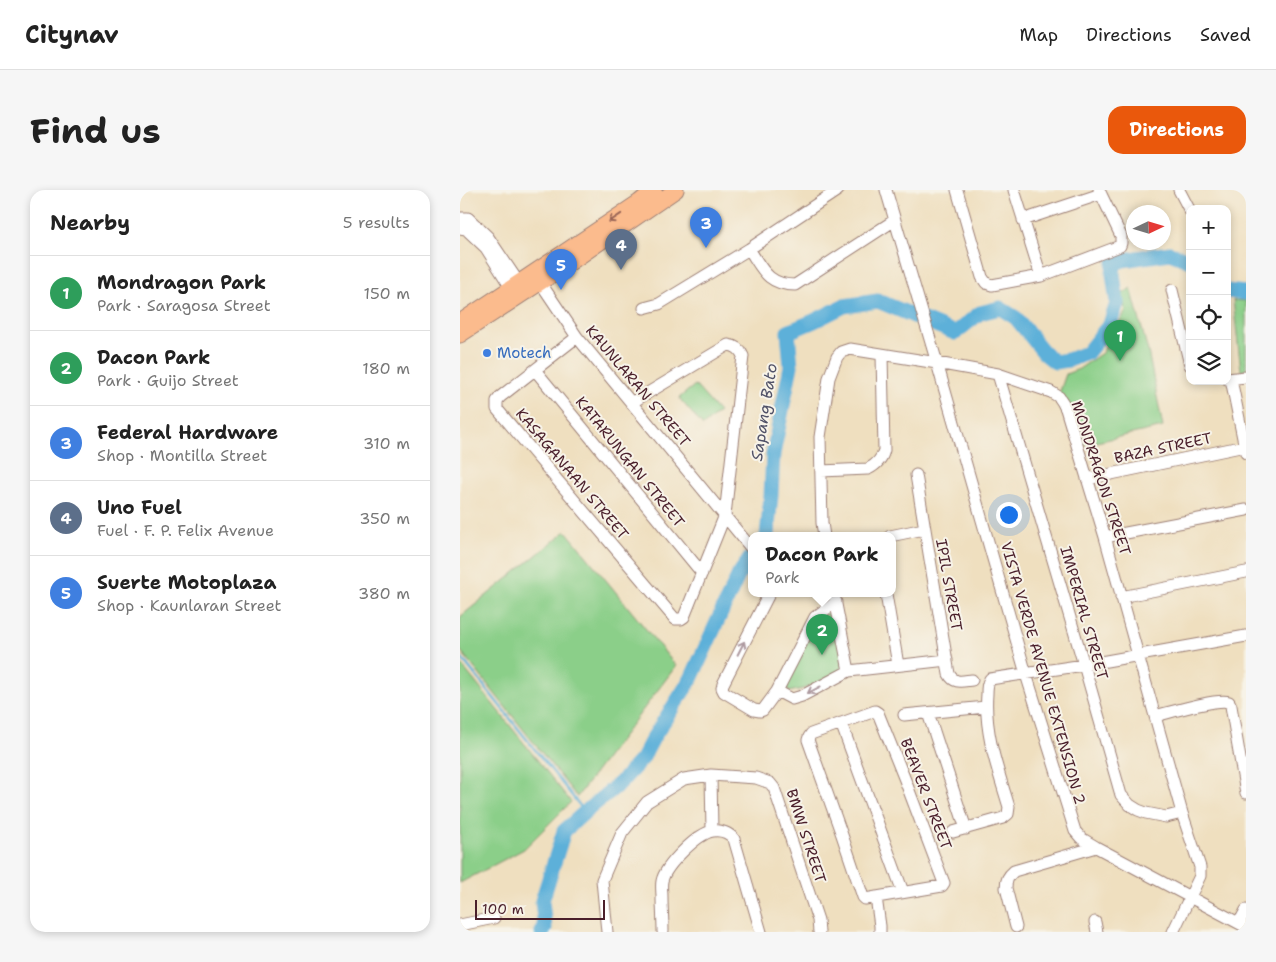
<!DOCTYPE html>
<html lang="en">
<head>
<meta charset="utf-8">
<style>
	body { margin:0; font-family:"Shantell Sans",sans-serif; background:#f6f6f6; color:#222 }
	.controls { position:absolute; right:15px; top:15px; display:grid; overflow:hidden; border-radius:10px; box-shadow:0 2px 8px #0003 }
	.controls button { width:45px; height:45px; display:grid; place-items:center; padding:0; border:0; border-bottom:1px solid #e0e0e0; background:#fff; color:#222; font:25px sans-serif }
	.compass { position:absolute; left:666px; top:15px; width:45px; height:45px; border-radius:50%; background:#fff; box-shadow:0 2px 8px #0003; rotate:86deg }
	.scale { position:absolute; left:15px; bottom:12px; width:130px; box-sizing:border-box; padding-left:5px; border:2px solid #4a1f2b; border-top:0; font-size:14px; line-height:18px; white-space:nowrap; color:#4a1f2b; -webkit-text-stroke:4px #f7f3e8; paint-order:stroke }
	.you { position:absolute; left:548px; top:324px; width:18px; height:18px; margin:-12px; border:4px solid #fff; border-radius:50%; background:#1a73e8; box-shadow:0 0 0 8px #1a73e833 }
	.badge { display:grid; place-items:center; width:32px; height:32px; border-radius:50%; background:#ea580c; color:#fff; font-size:16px; font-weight:700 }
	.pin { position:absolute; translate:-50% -41px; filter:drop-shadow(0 1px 2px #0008) }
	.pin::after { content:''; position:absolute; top:26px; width:18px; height:15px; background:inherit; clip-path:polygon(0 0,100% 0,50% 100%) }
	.popup { position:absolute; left:288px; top:342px; width:148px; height:65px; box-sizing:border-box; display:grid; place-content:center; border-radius:10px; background:#fff; filter:drop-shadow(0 1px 4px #0005); font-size:16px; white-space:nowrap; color:#767676 }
	.popup b { font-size:19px; color:#222 }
	.popup::after { content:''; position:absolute; left:50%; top:100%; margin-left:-10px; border:10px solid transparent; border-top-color:#fff }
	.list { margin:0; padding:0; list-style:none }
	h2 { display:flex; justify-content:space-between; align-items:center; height:65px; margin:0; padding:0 20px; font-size:21px }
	h2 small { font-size:16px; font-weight:400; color:#767676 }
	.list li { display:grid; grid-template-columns:32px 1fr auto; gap:15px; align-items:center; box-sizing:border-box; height:75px; padding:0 20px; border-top:1px solid #e0e0e0 }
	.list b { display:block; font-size:19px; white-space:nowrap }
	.list p { margin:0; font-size:16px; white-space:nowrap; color:#767676 }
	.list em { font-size:16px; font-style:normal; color:#767676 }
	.icon { flex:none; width:28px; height:28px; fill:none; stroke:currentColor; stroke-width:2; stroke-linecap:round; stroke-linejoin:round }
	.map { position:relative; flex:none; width:786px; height:742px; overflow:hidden; border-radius:15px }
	header { display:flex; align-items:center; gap:30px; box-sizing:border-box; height:70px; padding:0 25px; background:#fff; border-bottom:1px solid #e0e0e0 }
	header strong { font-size:24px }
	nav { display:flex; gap:28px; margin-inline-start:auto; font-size:18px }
	.intro { display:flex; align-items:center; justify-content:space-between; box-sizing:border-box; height:120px; padding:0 30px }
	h1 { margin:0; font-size:35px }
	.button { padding:12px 22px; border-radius:15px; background:#ea580c; color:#fff; font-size:18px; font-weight:700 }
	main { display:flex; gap:30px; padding:0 30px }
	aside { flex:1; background:#fff; border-radius:15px; box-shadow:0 2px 8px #0003 }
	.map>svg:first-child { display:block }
	.green { fill:#8bcf89; stroke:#6a775a }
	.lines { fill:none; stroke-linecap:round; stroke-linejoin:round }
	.stream { stroke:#5db0d9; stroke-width:2.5 }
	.river { stroke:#5db0d9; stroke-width:15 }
	.minor-casing { stroke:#9c7f75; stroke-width:13 }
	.major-casing { stroke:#9c7f75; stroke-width:17 }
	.minor { stroke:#fff; stroke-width:11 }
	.major { stroke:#fbbb8d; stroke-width:15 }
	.oneway { stroke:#9a6557 }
	.oneway2 { stroke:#ae9aa0 }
	.shop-dot { fill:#3f7fe0; stroke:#f7f3e8; stroke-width:2 }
	.labels { text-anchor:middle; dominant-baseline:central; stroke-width:4; stroke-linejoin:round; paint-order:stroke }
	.shop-label { font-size:15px; fill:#366cbe; stroke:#f7f3e8; text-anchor:start }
	.street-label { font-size:15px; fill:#4a1f2b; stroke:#f7f3e8 }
	.water-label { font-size:16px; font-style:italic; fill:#515268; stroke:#f7f3e8 }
</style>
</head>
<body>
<header>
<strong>Citynav</strong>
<nav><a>Map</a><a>Directions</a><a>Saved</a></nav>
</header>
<div class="intro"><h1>Find us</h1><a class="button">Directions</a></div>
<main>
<aside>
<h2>Nearby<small>5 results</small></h2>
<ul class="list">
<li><span class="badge" style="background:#2e9e5b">1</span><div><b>Mondragon Park</b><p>Park · Saragosa Street</p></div><em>150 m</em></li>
<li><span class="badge" style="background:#2e9e5b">2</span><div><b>Dacon Park</b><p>Park · Guijo Street</p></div><em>180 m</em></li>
<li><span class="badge" style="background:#3f7fe0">3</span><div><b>Federal Hardware</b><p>Shop · Montilla Street</p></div><em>310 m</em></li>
<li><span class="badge" style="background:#5c6f8a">4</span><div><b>Uno Fuel</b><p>Fuel · F. P. Felix Avenue</p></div><em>350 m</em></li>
<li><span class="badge" style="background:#3f7fe0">5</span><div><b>Suerte Motoplaza</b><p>Shop · Kaunlaran Street</p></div><em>380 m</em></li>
</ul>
</aside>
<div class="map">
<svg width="786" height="742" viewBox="0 0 786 742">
	<rect width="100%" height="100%" fill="#f7f3e8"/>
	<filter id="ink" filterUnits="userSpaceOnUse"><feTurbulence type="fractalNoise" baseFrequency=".02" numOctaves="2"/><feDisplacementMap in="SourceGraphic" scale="10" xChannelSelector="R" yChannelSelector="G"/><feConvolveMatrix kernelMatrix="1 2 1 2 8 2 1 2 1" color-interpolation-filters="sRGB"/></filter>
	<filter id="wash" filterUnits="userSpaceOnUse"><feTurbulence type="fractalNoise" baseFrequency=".0096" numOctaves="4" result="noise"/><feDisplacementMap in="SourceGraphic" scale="20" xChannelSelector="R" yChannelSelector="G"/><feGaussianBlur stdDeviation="1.12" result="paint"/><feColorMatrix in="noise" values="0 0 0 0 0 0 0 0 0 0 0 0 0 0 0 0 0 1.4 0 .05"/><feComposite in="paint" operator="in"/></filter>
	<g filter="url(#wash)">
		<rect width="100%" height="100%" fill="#efdfbf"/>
		<path class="green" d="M671 98 688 161 703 237 619 256 599 204 606 184 619 179 642 163 666 121 661 105Z
			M773 110 786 111V180L781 181Z
			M235 195 259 222 243 236 219 208Z
			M106 341 216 476 117 607 0 460V427Z
			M374 417 387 479 343 499 329 502 325 494 356 432Z
			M0 473 111 612 64 659 0 693Z"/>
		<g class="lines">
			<path class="stream" d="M0 466 125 622"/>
			<path class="river" d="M767 101 786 103
				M307 346 311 306 313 264 331 176 328 142 354 131 384 116 418 111 495 143 520 123 540 118 556 128 585 164 595 172 608 170 627 163 650 134 657 113 653 84 654 74 663 70 710 63 730 71
				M82 742 85 738 82 711 104 641 125 622 160 593 182 569 193 548 231 489 279 384 292 366"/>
		</g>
	</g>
	<g filter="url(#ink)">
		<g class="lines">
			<defs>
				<path id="minor" d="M426 0 477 173 566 484 615 641 621 648 636 657 786 737
					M497 0 522 87 526 93 532 95 581 86 660 56 661 53V46L639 0
					M554 0 581 86
					M719 0 730 21
					M0 28H8L28 47 63 99
					M563 30 641 4
					M0 38 6 39 26 58 55 104
					M289 59C302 78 307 95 335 95L435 30
					M76 86 117 147 292 359
					M712 100 730 175
					M184 118 199 114 289 59 378 0
					M117 147 40 207 37 211V219L215 429H221L224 427 265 325 283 166C280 159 276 156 268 155L171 213
					M75 180 242 383
					M538 184 624 475 661 605 670 615 678 620 686 623 706 627 722 623
					M767 189 786 187
					M771 189 786 263
					M361 281 408 279C416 275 422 269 424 260L422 165
					M456 285 489 484C494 494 502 491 512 490
					M627 289 785 256
					M364 346 362 333 360 247 369 188 377 167 381 162 390 159 477 173 538 184 591 202 599 207 603 213 606 219 645 347 722 623 740 677V686L713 742
					M430 346 464 339
					M645 347 786 320
					M309 404 263 494 262 498 264 502 294 520 300 521 303 520 317 501 355 427 376 412
					M374 404 389 481
					M426 404 438 475
					M661 407 786 382
					M317 501 332 509 342 506 389 481 487 470
					M415 521 418 523 445 590 484 693 482 696 405 709 403 707 382 645 348 550 349 547 351 544Z
					M468 523 506 639
					M444 525 526 517
					M695 526C711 522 757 508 769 512L771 516 786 603
					M381 533 443 702
					M251 585 252 641
					M493 642 543 628 548 624 549 617C538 580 524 543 527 504 527 498 527 494 530 489L624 475 786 446
					M416 707 420 736V742
					M635 732 637 742
					M779 733 786 720
					M0 735 34 728
					M556 737 546 698C546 690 548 686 554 681L636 657
					M147 742 142 690 162 643 187 612 224 589 251 585 296 588 310 593 314 598 358 730 359 742
					M203 742C203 730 202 719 202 707 202 702 201 696 202 691 205 676 238 643 253 641 261 640 269 643 274 649L301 742"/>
				<path id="major" d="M0 132 179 12 194 0
					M0 145 104 77 216 0"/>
			</defs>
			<use href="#minor" class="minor-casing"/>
			<use href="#major" class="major-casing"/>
			<use href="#minor" class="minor"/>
			<use href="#major" class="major"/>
		</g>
		<defs><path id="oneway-shaft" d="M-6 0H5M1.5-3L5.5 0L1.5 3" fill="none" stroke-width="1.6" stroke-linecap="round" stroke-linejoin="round" transform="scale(1.25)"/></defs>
		<use class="oneway" href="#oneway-shaft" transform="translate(155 28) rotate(146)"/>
		<g class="oneway2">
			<use href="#oneway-shaft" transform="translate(281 458) rotate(-63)"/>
			<use href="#oneway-shaft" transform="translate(354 500) rotate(152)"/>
		</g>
	</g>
	<circle class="shop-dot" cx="27" cy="163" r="5"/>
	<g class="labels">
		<g class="shop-label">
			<text x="37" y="163">Motech</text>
		</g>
		<g class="street-label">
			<text transform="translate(178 196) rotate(50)">KAUNLARAN STREET</text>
			<text transform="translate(703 258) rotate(-12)">BAZA STREET</text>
			<text transform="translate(170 272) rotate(51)">KATARUNGAN STREET</text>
			<text transform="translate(112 284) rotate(50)">KASAGANAAN STREET</text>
			<text transform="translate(641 288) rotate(72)">MONDRAGON STREET</text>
			<text transform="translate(489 395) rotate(80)">IPIL STREET</text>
			<text transform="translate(624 423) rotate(74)">IMPERIAL STREET</text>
			<text transform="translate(583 483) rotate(74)">VISTA VERDE AVENUE EXTENSION 2</text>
			<text transform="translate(466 604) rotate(69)">BEAVER STREET</text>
			<text transform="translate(346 646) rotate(72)">BMW STREET</text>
		</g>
		<g class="water-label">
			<text transform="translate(304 222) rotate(-81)">Sapang Bato</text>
		</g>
	</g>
</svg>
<div class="controls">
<button>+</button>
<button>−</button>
<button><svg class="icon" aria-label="locate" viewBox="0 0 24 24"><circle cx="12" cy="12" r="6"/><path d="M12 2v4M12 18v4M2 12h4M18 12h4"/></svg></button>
<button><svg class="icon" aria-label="layers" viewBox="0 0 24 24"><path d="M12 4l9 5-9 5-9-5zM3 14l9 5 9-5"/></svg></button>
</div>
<svg class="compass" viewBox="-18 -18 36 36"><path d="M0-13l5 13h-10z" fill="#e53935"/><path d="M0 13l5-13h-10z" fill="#767676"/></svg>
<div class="scale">100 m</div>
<div class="you"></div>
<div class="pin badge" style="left:660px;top:171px;background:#2e9e5b">1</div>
<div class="pin badge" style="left:362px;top:465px;background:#2e9e5b">2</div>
<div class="popup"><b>Dacon Park</b>Park</div>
<div class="pin badge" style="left:246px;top:58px;background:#3f7fe0">3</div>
<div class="pin badge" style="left:161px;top:80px;background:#5c6f8a">4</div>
<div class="pin badge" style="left:101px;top:100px;background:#3f7fe0">5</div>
</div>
</main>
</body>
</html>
